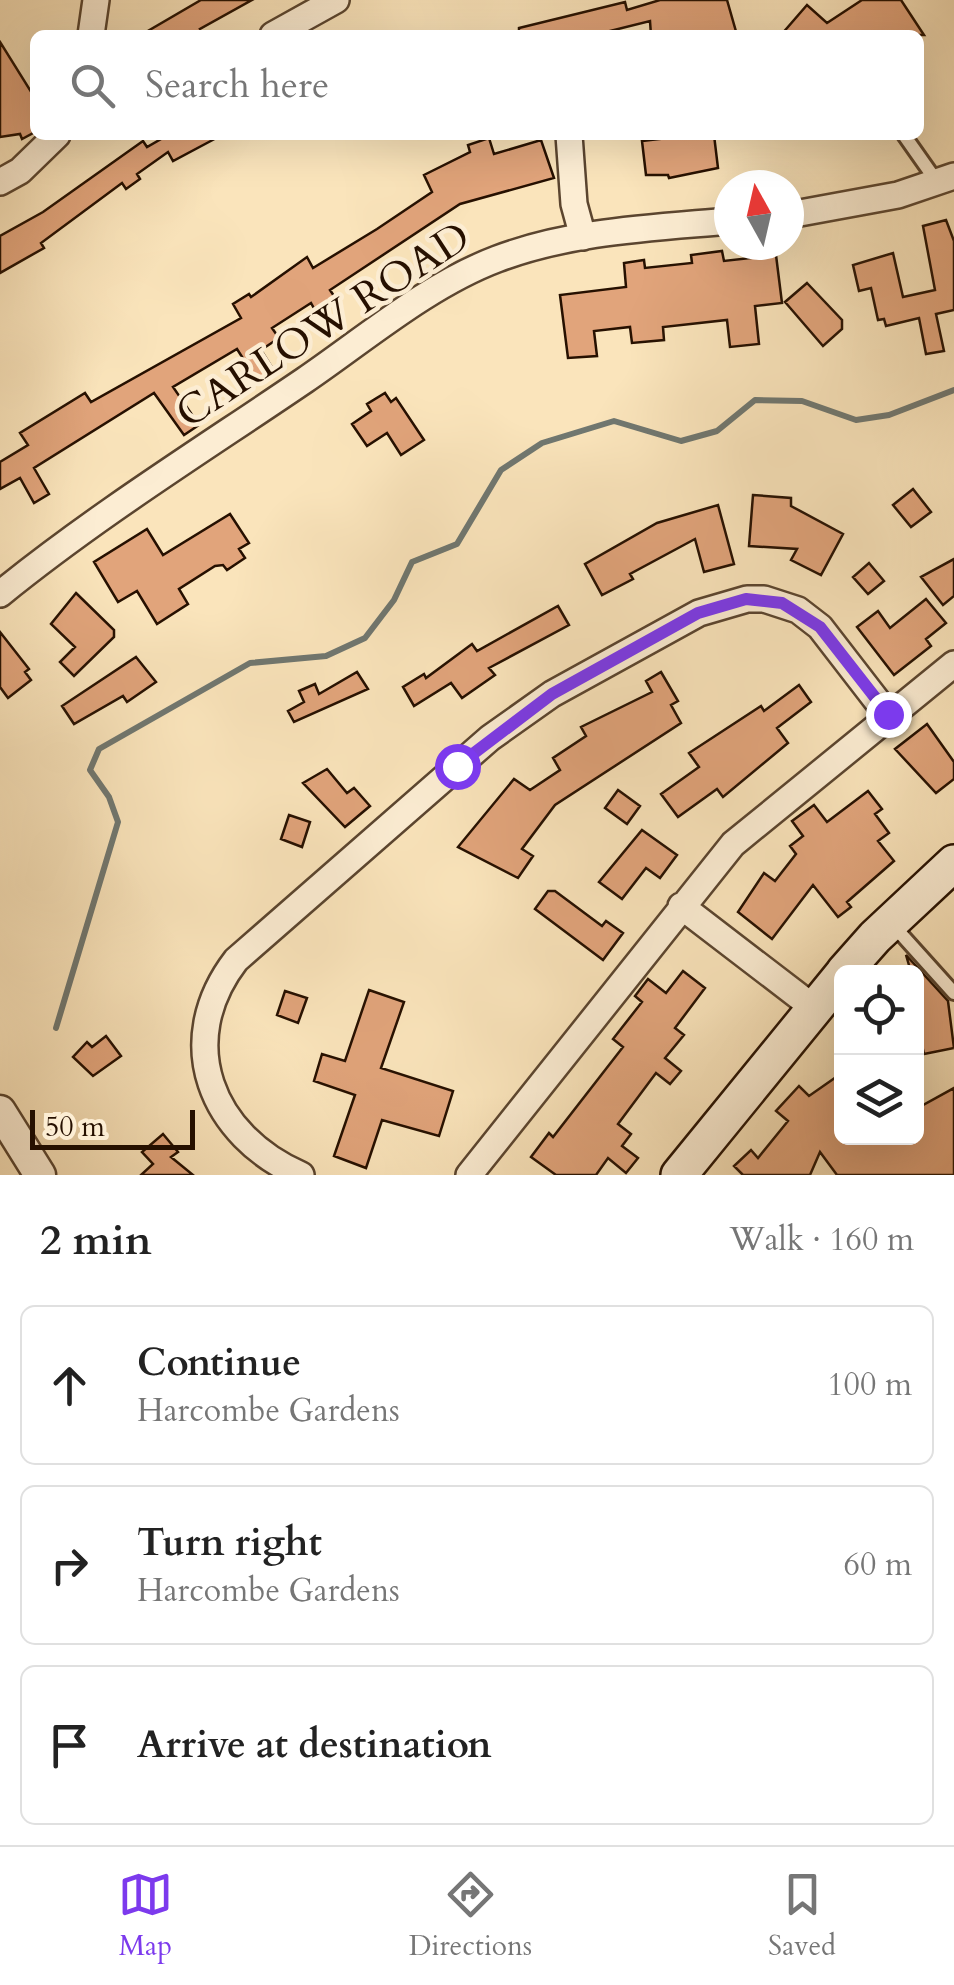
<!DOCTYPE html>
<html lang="en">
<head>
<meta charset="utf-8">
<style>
	body { margin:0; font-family:Cardo,serif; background:#f6f6f6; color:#222 }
	.controls { position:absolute; right:30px; bottom:30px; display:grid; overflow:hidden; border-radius:15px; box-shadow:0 10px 40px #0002 }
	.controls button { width:90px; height:90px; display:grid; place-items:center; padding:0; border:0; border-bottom:2px solid #e0e0e0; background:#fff; color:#222; font:50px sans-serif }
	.compass { position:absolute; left:714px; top:170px; width:90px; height:90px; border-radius:50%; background:#fff; box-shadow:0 10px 40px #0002; rotate:352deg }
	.scale { position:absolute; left:30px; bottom:25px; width:165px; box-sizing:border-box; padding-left:10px; border:5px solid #261000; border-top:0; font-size:28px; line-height:35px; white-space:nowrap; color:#261000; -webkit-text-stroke:8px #fcedd3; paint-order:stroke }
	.stop { position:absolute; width:30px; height:30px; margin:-22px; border:8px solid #7c3aed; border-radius:50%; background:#fff }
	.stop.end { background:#7c3aed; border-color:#fff; box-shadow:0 2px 10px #0008 }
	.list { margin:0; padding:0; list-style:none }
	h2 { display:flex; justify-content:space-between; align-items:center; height:130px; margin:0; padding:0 40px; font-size:42px }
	h2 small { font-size:32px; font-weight:400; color:#767676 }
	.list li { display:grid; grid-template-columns:65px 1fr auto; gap:30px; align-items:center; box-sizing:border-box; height:160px; margin:0 20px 20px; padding:0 20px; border:2px solid #e0e0e0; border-radius:15px }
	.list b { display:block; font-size:38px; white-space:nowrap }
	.list p { margin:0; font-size:32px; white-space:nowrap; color:#767676 }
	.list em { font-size:32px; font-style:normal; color:#767676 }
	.icon { flex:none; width:55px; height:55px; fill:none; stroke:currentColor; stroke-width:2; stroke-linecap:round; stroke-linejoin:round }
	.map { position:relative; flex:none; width:954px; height:1175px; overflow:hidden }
	.search { position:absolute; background:#fff; box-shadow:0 10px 40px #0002; left:30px; right:30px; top:30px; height:110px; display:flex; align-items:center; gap:25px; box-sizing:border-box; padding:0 35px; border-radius:15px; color:#767676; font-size:38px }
	.sheet { height:670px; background:#fff }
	nav { display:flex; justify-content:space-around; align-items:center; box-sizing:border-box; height:140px; border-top:2px solid #e0e0e0; background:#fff; font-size:28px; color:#767676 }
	nav a { display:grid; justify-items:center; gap:5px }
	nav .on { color:#7c3aed }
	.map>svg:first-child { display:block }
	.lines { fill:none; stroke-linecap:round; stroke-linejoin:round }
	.stream { stroke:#707770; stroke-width:6 }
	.building { fill:#e1a47b; stroke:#261000; stroke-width:2.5 }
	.service-casing { stroke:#5b452f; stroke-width:18 }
	.minor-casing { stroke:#5b452f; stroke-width:30 }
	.tertiary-casing { stroke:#5b452f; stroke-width:35 }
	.secondary-casing { stroke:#261000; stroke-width:40 }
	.service { stroke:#fcedd3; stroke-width:12 }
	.minor { stroke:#fcedd3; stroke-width:25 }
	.tertiary { stroke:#fcedd3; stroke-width:30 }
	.secondary { stroke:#fcedd3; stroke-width:35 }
	.route { stroke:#7c3aed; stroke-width:12 }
	.labels { text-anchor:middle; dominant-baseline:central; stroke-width:9; stroke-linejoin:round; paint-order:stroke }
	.street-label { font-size:42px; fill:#261000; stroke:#fcedd3 }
</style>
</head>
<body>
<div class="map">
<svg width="954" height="1175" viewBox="0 0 954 1175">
	<rect width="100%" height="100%" fill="#fae4bb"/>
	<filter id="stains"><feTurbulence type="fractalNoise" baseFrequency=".002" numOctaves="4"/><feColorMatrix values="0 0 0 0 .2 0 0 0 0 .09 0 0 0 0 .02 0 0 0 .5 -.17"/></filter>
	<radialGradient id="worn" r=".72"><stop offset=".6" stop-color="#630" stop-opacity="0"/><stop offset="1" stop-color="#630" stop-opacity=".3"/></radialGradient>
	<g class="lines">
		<path class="stream" d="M56 1028 118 822 109 797 90 770 99 749 250 663 326 656 365 638 394 600 412 562 457 544 501 470 542 443 614 421 681 441 717 431 755 400 802 401 856 420 889 415 954 390"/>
	</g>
	<path class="building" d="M201 0H252L200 29 204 35H141Z
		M660 0H727L737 35H651L650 21 594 35H519V28L625 2 627 10Z
		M862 0H901L924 35H781L807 5 827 23Z
		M0 42 35 98V132L22 139 20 134 0 137Z
		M159 135H222L173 161 168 152 137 174 140 179 126 189 122 183 41 243 44 248 0 273V236L43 212 143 141 147 147 161 139Z
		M659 135H714L718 168 669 178 668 175H646L642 141 660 139Z
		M489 138 494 154 541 140 554 178 460 204 330 290 336 299 316 312 311 303 272 328 279 338 261 350 275 372 258 382 237 349 173 387 199 425 184 435 154 393 34 468 49 494 34 503 20 478 0 489V462L28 445 20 433 85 393 91 402 241 318 233 304 249 294 251 297 307 257 313 268 377 229 432 192 424 175 470 152 468 145Z
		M946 220 954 241V310L936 314 944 351 926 354 919 318 886 326 884 319 878 320 871 288 859 291 853 265 893 253 903 297 935 290 923 226Z
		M722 251 724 261 776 255 782 303 755 306 759 344 730 347 727 320 663 327 664 340 632 343 630 327 594 331 597 356 568 358 560 295 626 287 624 263 644 260 645 268 692 263 691 255Z
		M807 283 842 320V329L823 346 785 302Z
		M385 393 391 402 396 398 424 440 401 455 387 433 367 446 352 424 371 411 367 404Z
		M913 489 931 512 911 527 893 505Z
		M753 495 791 498V506L843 534 821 575 791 560 797 549 749 546Z
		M718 505 734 564 704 572 695 539 630 574 633 579 602 595 585 564 657 523Z
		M230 514 249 543 239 549 245 558 227 570 223 565 215 566 179 589 188 604 157 624 137 591 118 602 94 562 147 529 163 555Z
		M954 559V596L943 605 921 577Z
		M869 563 884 581 868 594 853 577Z
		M76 593 114 630V637L74 676 60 662 75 647 51 624Z
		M926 599 946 623 926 639 931 646 894 675 857 627 878 611 890 628Z
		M558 606 569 625 489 668 495 675 462 698 451 683 414 706 403 687 424 674 426 678 472 644 477 651Z
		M0 632 29 669 25 672 31 680 8 698 0 687Z
		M136 657 156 682 127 702 123 696 74 724 62 706Z
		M357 672 368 689 294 722 288 711 304 702 299 691 315 684 319 694Z
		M661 672 678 701 671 705 681 723 555 805 522 849 533 856 518 878 458 847 514 779 530 790 560 770 553 758 586 736 581 727 652 692 646 681Z
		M799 685 811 702 777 728 788 743 723 797 717 789 678 817 661 794 699 767 689 753 761 706 764 711Z
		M927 724 954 762V779L936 793 895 749Z
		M327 769 347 793 354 788 370 806 345 827 303 783Z
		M618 790 640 806 627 824 605 808Z
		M868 791 882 809 875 814 889 833 878 841 894 861 847 902 851 907 838 917 813 885 772 939 738 912 764 873 775 881 796 854 790 846 803 836 792 821 814 805 827 822Z
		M289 815 310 822 302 847 281 839Z
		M642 830 677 855 660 878 646 868 622 899 599 882Z
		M548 891H555L602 926 606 921 623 933 603 960 535 909Z
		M906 955 948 1001 954 1048 924 1054 916 1018V972H911Z
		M683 971 705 988 675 1028 684 1035 665 1058 681 1071 670 1084 656 1073 618 1124 631 1134 622 1146 638 1158 626 1173 608 1158 596 1175H556L531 1157 549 1133 553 1137 623 1047 613 1039 642 1002 635 996 648 979 666 993Z
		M369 990 404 1002 381 1068 453 1091 439 1136 382 1120 366 1168 334 1156 355 1095 314 1081 322 1054 345 1061Z
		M285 991 307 998 298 1023 277 1015Z
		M106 1036 121 1056 93 1076 73 1057 87 1042 92 1047Z
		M842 1073V1138H916V1109L954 1088V1175H837L820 1152 810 1175H743L734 1166 751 1150 758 1158 788 1121 776 1111 799 1086 809 1096Z
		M163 1134 178 1152 171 1157 193 1175H141L153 1164 142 1152Z"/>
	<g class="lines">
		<defs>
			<path id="service" d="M904 135 937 182
				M892 924 954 993"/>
			<path id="minor" d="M91 35 96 0
				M273 35 336 0
				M569 135 574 204 583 237
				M0 182 20 171 57 135
				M789 215 898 195 954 176
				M0 594C96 516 202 450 305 380 365 339 428 285 497 259 571 231 651 228 729 221
				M681 906 814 1008
				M301 1175C211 1136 173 1042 236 960L490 738 552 694 699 613 747 599H764L798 610 820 627 888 715
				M469 1175 733 844 954 664"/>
			<path id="tertiary" d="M0 1111 40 1175"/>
			<path id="secondary" d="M844 972 875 937 954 863
				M679 1175 842 975"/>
		</defs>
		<use href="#service" class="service-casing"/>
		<use href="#minor" class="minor-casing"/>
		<use href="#tertiary" class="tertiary-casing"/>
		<use href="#secondary" class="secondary-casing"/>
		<use href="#service" class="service"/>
		<use href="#minor" class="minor"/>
		<use href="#tertiary" class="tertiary"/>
		<use href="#secondary" class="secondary"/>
	</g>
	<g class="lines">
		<path class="route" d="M457 766 552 694 698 613 746 599 782 603 820 627 888 714"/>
	</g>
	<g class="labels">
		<g class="street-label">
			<text transform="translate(323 325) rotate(-33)">CARLOW ROAD</text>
		</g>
	</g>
	<rect width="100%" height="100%" filter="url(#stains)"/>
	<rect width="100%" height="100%" fill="url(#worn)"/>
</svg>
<div class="controls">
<button><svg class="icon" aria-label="locate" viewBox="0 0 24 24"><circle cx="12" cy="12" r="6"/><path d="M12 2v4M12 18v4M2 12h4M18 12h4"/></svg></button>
<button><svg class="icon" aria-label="layers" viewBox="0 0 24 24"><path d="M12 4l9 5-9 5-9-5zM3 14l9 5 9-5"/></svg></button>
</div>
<svg class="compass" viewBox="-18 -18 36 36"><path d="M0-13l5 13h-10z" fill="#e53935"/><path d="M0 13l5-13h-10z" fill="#767676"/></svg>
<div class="scale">50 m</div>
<div class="stop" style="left:457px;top:766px"></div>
<div class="stop end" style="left:888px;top:714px"></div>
<div class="search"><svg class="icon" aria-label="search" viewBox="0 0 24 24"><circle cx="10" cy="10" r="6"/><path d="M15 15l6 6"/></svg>Search here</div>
</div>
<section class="sheet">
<h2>2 min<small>Walk · 160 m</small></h2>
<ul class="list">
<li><svg class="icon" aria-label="ahead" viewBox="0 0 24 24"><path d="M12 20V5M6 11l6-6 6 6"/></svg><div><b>Continue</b><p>Harcombe Gardens</p></div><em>100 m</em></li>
<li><svg class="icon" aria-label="right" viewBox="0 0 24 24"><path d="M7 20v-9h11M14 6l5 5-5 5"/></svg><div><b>Turn right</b><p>Harcombe Gardens</p></div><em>60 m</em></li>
<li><svg class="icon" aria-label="arrive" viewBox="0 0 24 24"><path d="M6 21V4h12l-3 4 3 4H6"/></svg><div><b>Arrive at destination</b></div></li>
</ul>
</section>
<nav>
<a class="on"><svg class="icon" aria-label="map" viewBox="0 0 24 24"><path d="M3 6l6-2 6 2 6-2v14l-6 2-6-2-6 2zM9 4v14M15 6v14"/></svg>Map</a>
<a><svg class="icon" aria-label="directions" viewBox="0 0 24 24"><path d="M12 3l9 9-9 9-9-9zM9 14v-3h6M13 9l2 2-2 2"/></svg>Directions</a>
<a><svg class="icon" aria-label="saved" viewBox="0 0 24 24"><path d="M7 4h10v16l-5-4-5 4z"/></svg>Saved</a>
</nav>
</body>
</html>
